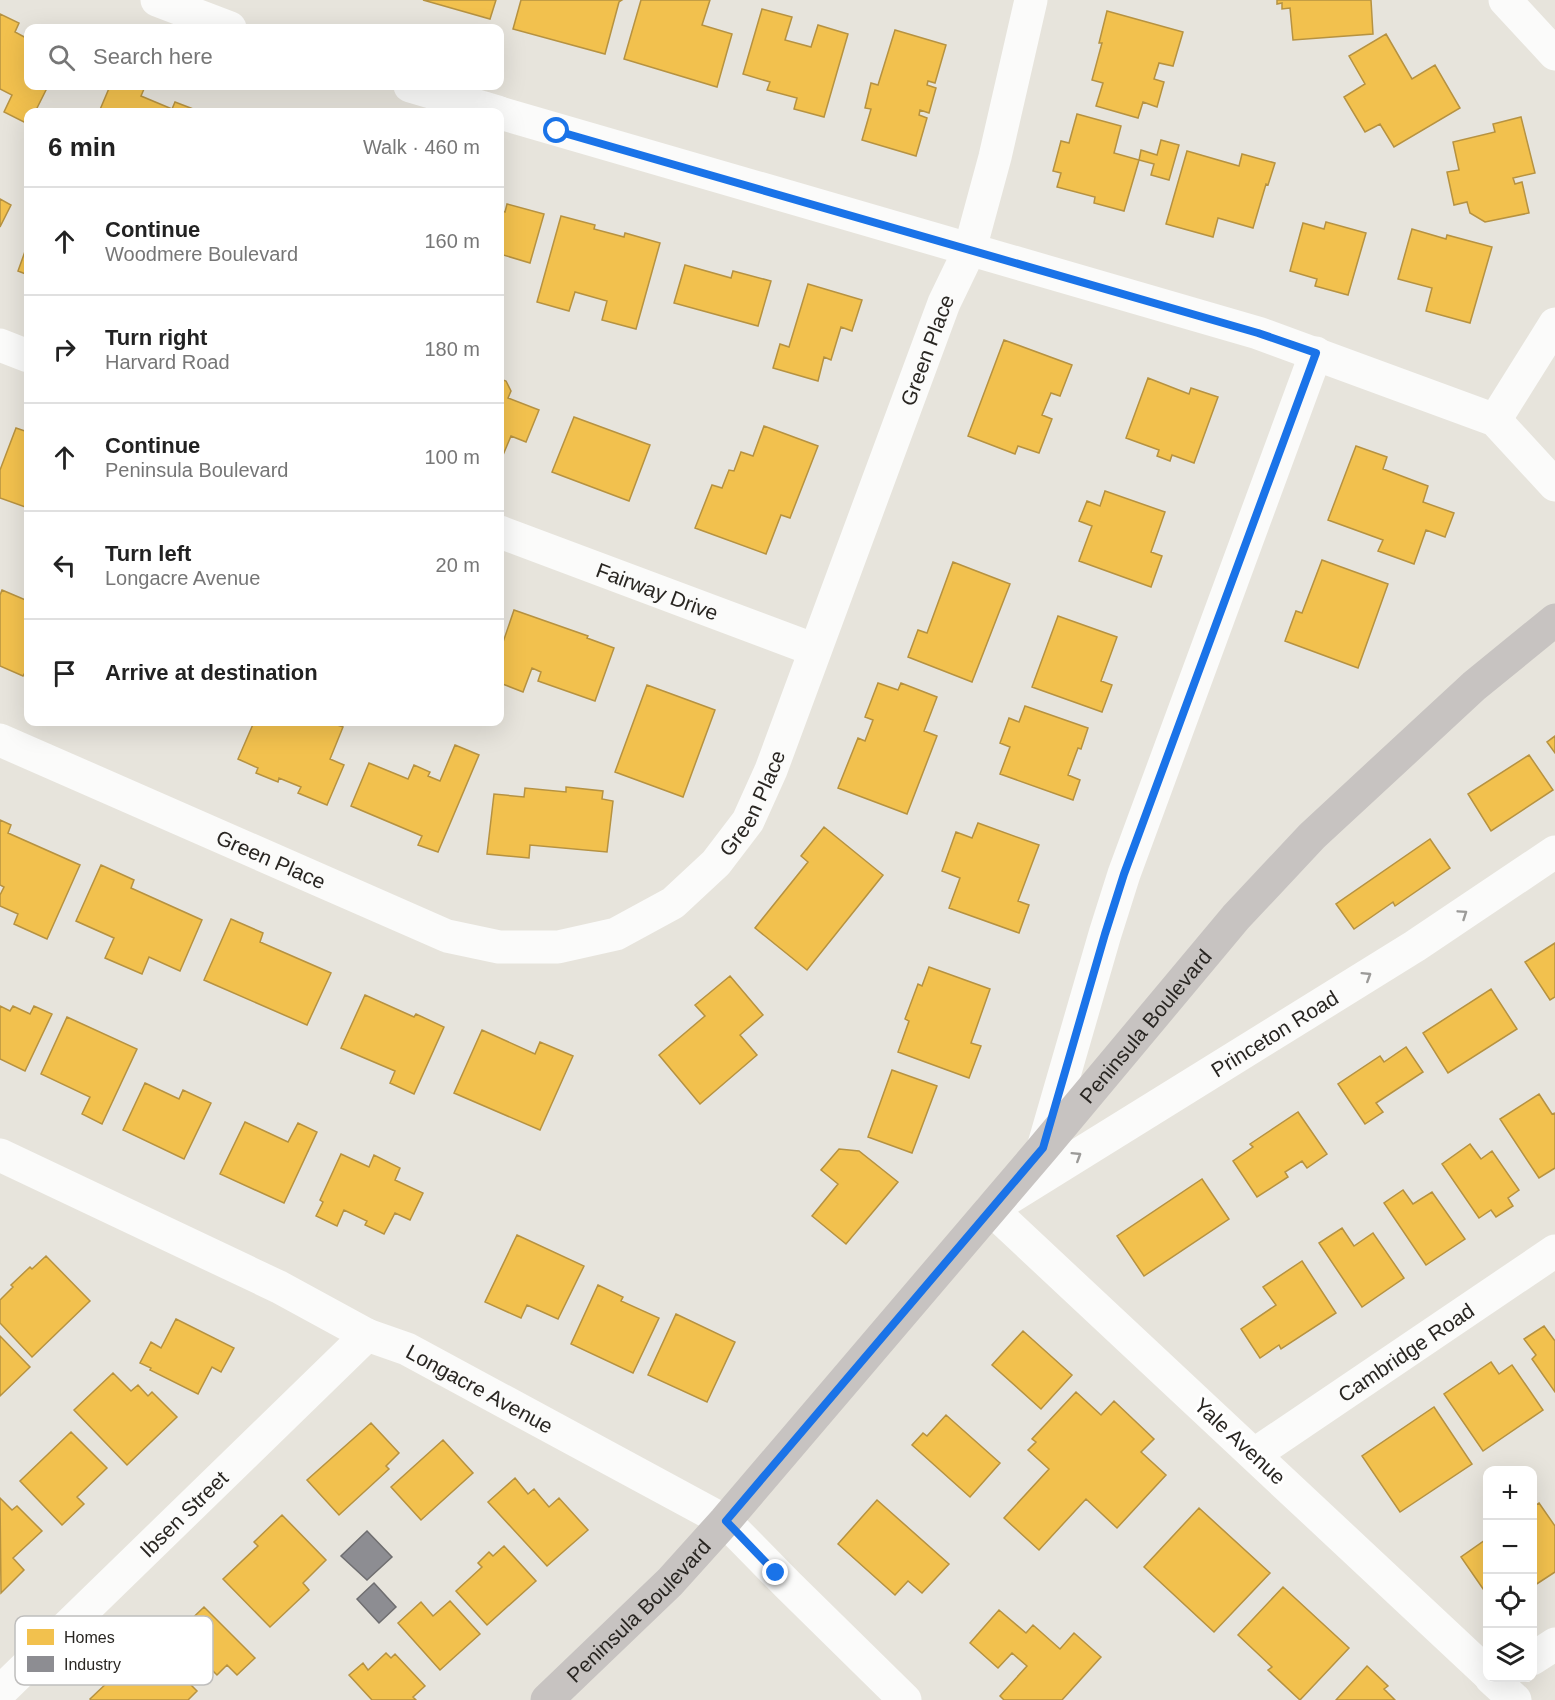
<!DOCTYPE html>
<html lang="en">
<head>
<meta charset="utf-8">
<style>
	body { margin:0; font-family:Arial,sans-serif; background:#f2f2f2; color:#222 }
	.controls { position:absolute; right:18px; bottom:18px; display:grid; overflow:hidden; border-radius:12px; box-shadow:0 6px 24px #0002 }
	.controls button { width:54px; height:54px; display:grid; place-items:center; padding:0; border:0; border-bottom:2px solid #e0e0e0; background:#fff; color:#222; font:30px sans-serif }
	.stop { position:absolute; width:18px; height:18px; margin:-14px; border:4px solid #1a73e8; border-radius:50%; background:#fff }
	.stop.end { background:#1a73e8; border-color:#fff; box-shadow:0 2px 6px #0008 }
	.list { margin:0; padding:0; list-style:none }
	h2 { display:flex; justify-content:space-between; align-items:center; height:78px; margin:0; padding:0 24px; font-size:26px }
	h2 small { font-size:20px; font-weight:400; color:#767676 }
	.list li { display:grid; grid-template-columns:39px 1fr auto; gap:18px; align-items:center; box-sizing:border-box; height:108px; padding:0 24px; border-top:2px solid #e0e0e0 }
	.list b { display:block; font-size:22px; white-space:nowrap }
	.list p { margin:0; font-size:20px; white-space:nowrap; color:#767676 }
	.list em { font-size:20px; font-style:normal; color:#767676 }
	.icon { flex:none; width:33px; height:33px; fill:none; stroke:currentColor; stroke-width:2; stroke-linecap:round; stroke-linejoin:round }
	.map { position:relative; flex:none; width:1555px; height:1700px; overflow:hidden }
	.search { position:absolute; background:#fff; box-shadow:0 6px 24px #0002; left:24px; top:24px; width:480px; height:66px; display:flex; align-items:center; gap:15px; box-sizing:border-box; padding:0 21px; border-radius:12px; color:#767676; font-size:22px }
	.panel { position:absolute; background:#fff; box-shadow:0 6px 24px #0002; left:24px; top:108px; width:480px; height:618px; border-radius:12px }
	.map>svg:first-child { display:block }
	.homes { fill:#f2c14e; stroke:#b69241; stroke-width:1.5 }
	.industry { fill:#8d8d92; stroke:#6f6e70; stroke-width:1.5 }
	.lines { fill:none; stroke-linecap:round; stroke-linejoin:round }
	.minor { stroke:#fbfbfa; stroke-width:33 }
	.primary { stroke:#c7c3c1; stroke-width:33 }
	.oneway { stroke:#9c9b99 }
	.route { stroke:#1a73e8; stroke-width:8 }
	.labels { text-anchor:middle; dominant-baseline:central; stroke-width:6; stroke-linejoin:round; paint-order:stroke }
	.street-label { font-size:21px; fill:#292622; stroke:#fff }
	.key { fill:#fff; stroke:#bfbebd; stroke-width:1.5 }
	.key-label { font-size:16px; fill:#292622 }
</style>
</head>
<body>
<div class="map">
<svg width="1555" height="1700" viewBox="0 0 1555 1700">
	<rect width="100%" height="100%" fill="#e7e4dc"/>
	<path class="homes" d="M423 0H496L490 19Z
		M521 0H622L619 2 605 54 513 29Z
		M641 0H710L702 25 732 34 717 87 624 59Z
		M1277 0H1371L1373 34 1293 40 1290 8 1282 9V3L1277 4Z
		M762 9 792 17 785 40 811 47 818 25 848 34 824 117 794 109 797 98 767 90 770 82 743 74Z
		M1107 11 1183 32 1173 66 1159 63 1154 79 1164 82 1157 107 1143 102 1138 118 1096 106 1103 83 1092 80 1102 43H1099Z
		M0 14 19 23 15 32 28 39V86H48L35 112H28V124L4 112 12 95 0 89Z
		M895 30 946 45 935 83 928 81 927 85 936 88 929 113 920 110 919 115 927 118 916 156 862 140 871 109 865 108 871 83 878 85Z
		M1386 34 1412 79 1435 65 1460 108 1394 147 1380 124 1365 132 1344 97 1365 84 1349 56Z
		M110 86H136L144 89 141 96 172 109 175 102 201 112H99Z
		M1077 114 1121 126 1114 153 1139 160 1124 211 1094 203 1095 197 1057 187 1061 173 1053 171 1061 141 1069 143Z
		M1521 117 1535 173 1513 178 1515 184 1522 182 1529 213 1485 222 1470 213 1467 202 1454 205 1447 172 1459 170 1453 142 1495 132 1493 124Z
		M1161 140 1179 145 1169 180 1151 175 1154 164 1139 160 1141 150 1157 155Z
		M1187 151 1239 166 1242 154 1275 163 1268 185 1266 184 1253 228 1218 218 1213 237 1166 224Z
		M0 199 11 205 0 227Z
		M507 204 544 214 530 263 500 254V210L505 212Z
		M561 216 595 225 594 229 624 237 625 233 660 243 636 329 602 320 607 301 575 292 569 311 537 302Z
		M1326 222 1366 233 1348 295 1315 286 1317 279 1290 271 1303 223 1324 229Z
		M1412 229 1446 239 1447 235 1492 247 1470 323 1426 311 1432 288 1398 279Z
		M28 243V275L18 271Z
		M685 265 731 278 733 271 771 281 758 326 674 303Z
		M808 284 862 300 852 331 841 327 831 360 824 357 818 381 773 368 780 344 789 347Z
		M1004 340 1072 365 1060 396 1051 393 1042 415 1052 419 1039 453 1018 446 1015 454 968 436Z
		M1148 378 1189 394 1191 388 1218 397 1194 463 1172 455 1170 461 1157 456 1159 450 1126 438Z
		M500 379 506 381 511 391 508 398 539 410 526 442 511 436 503 455 500 454Z
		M574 417 650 445 629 501 552 472Z
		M764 426 818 446 790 518 781 515 766 554 695 528 712 485 722 488 729 470 734 471 741 452 753 456Z
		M16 428 28 432V508L0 498V470Z
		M1356 446 1387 457 1383 469 1428 486 1423 502 1454 513 1445 537 1426 530 1414 564 1378 551 1383 540 1328 520Z
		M1105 491 1165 512 1151 552 1162 556 1151 587 1079 561 1092 526 1079 521 1087 501 1100 506Z
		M1322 560 1388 584 1358 668 1285 641 1296 611 1302 613Z
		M953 562 1010 584 972 682 908 657 918 630 927 633Z
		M2 590 28 601V675L24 674 23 676 0 666V595Z
		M514 610 588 636 587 638 614 648 595 701 538 681 541 672 532 668 523 692 500 683V651Z
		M1058 616 1117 637 1101 681 1112 685 1102 712 1032 687Z
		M878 683 898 690 901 683 937 697 924 731 937 736 907 814 838 788 858 738 865 741 873 720 865 717Z
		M647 685 715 710 683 797 615 772Z
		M1025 706 1088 728 1081 749 1078 748 1068 775 1080 780 1073 800 1000 774 1010 747 1000 743 1009 718 1019 722Z
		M254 722H329L343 727 330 759 344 765 327 805 298 793 301 787 279 778 278 782 256 773 258 768 238 759Z
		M1555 736V753L1547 742Z
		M455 745 479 755 438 852 418 845 422 836 351 806 369 763 408 779 414 765 430 772 428 776 440 781Z
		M1529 755 1553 790 1491 831 1468 794Z
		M566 787 603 791 602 799 613 801 607 852 530 845 529 858 487 854 494 794 524 797 525 788 566 792Z
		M0 820 11 825 8 833 80 865 47 939 14 924 18 914 0 906V895L4 887 0 885Z
		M978 823 1039 845 1018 901 1029 905 1019 933 949 908 960 878 942 871 956 832 972 838Z
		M824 827 883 875 807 970 755 928 808 862 801 856Z
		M1430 839 1450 868 1395 906 1393 902 1354 929 1336 904Z
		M101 865 134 880 131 888 202 920 180 971 149 957 142 974 105 958 114 938 76 921Z
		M231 919 263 933 260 942 331 973 307 1025 204 980Z
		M1555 943V997L1550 1000 1525 962Z
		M929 967 990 989 971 1043 981 1046 969 1078 898 1052 909 1021 905 1019 918 984 922 986Z
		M730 976 763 1015 740 1035 757 1055 700 1104 659 1055 705 1016 695 1005Z
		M1491 989 1517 1029 1448 1073 1423 1033Z
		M365 995 414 1017 416 1014 444 1027 414 1094 390 1083 395 1071 341 1048Z
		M0 1006 10 1011 13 1006 30 1014 34 1006 52 1014 25 1071 0 1059Z
		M67 1017 137 1049 102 1124 82 1114 90 1097 41 1074Z
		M482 1030 535 1054 540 1042 573 1056 540 1130 454 1093Z
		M1406 1047 1423 1072 1376 1103 1383 1112 1365 1124 1338 1084 1380 1056 1384 1062Z
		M892 1070 937 1086 912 1153 868 1137Z
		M145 1083 179 1099 183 1090 211 1103 184 1159 123 1130Z
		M1539 1094 1552 1114 1555 1113V1168L1539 1178 1500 1119Z
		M1298 1112 1327 1154 1307 1168 1302 1161 1285 1172 1288 1177 1257 1197 1233 1161 1253 1147 1250 1144Z
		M245 1122 288 1142 298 1123 317 1132 284 1203 220 1174Z
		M1470 1144 1481 1159 1492 1151 1519 1190 1508 1198 1513 1206 1496 1217 1491 1210 1479 1218 1442 1164Z
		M839 1149 859 1151 898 1182 846 1244 812 1216 838 1184 821 1170Z
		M341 1154 369 1167 374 1155 400 1168 395 1180 423 1193 410 1220 395 1213 384 1234 365 1225 367 1221 344 1210 337 1226 316 1216 323 1202 320 1200Z
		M1202 1179 1229 1219 1144 1276 1117 1236Z
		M1403 1190 1413 1204 1432 1192 1465 1239 1426 1265 1384 1203Z
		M1342 1228 1354 1246 1373 1233 1404 1278 1362 1307 1319 1243Z
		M517 1235 584 1266 558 1319 527 1305 521 1318 485 1302Z
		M46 1256 90 1301 32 1357 0 1323V1300L13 1287 11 1285 30 1267 32 1269Z
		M1302 1261 1336 1313 1281 1349 1279 1345 1260 1358 1241 1329 1276 1305 1263 1287Z
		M598 1285 623 1297 621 1301 659 1318 633 1373 571 1344Z
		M676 1314 735 1342 707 1402 648 1375Z
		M176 1319 234 1348 221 1372 212 1367 198 1394 150 1370 151 1368 140 1363 151 1342 161 1348Z
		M1544 1326 1555 1341V1392L1532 1359 1536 1355 1524 1339Z
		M1023 1331 1072 1375 1041 1409 992 1365Z
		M0 1336 30 1367 0 1396Z
		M1491 1362 1499 1374 1512 1365 1543 1410 1483 1451 1444 1394Z
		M113 1373 131 1391 138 1385 148 1396 152 1392 177 1417 127 1465 74 1410Z
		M1076 1392 1101 1415 1114 1401 1154 1439 1141 1452 1166 1475 1117 1528 1086 1499 1039 1550 1004 1518 1049 1469 1028 1450 1036 1442 1032 1439Z
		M1434 1407 1472 1464 1400 1512 1362 1456Z
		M946 1415 1000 1463 970 1497 912 1445 923 1433 927 1436Z
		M371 1423 399 1453 386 1466 389 1469 339 1515 307 1480Z
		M71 1432 107 1468 77 1497 84 1504 62 1525 20 1481Z
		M443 1440 473 1473 421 1520 391 1487Z
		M515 1478 528 1494 534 1489 549 1507 559 1498 588 1530 547 1566 488 1502Z
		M0 1498 12 1510 17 1506 42 1531 13 1558 24 1570 1 1593Z
		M877 1500 949 1564 922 1593 908 1581 895 1595 838 1544Z
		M1539 1503 1555 1526V1572L1532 1587V1508Z
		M1199 1508 1270 1573 1214 1632 1144 1567Z
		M282 1515 326 1560 303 1583 309 1590 270 1627 223 1579 258 1546 254 1542Z
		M1488 1538V1596L1461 1557Z
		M504 1546 536 1581 487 1625 456 1591 482 1567 478 1563 489 1552 493 1556Z
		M1283 1587 1349 1648 1300 1700 1268 1670 1272 1667 1238 1635Z
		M450 1601 480 1634 440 1670 398 1623 421 1602 433 1616Z
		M204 1607 255 1658 237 1675 227 1665 217 1675 176 1634Z
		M999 1610 1026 1633 1033 1625 1060 1649 1074 1633 1101 1657 1062 1700H1004L1000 1696 1027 1666 1012 1653 998 1668 970 1643Z
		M148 1642 197 1691 188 1700H91L90 1699 111 1679 115 1683 134 1665 129 1660Z
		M386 1653 391 1658 395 1654 425 1686 413 1697 416 1700H372L349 1675 363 1663 368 1670Z
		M1367 1666 1388 1686 1384 1689 1395 1700H1336Z"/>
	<path class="industry" d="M367 1531 392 1557 367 1580 341 1556Z
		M374 1583 396 1607 379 1623 357 1599Z"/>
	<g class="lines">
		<g class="minor">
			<path d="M157 0 230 28"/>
			<path d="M1505 0 1555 54"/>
			<path d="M410 86 498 112"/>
			<path d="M500 113 1258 333 1495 420 1555 485"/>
			<path d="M0 345 28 356"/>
			<path d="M1495 420 1555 324"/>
			<path id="s1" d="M500 532 815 650"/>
			<path id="s2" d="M0 740 447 936 499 947H558L616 934 673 903 716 863 748 821 771 770 944 303 970 249 995 157 1031 0"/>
			<path d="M1043 1148 1105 934 1124 874 1316 353"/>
			<path id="s3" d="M0 1155 279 1287 367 1335 407 1349 725 1521 788 1585 905 1700"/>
			<path id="s4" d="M1255 1454 1555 1251"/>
			<path d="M1532 1659 1555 1644"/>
			<path id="s5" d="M1488 1674 991 1209 1415 946 1555 852"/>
			<path d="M1491 1678 1515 1700"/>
			<path id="s6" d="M0 1692 367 1335"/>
		</g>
		<path class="primary" id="s7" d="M547 1700 670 1582 725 1521 1043 1148 1236 917 1312 836 1474 686 1555 620"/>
	</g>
	<defs><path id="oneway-chevron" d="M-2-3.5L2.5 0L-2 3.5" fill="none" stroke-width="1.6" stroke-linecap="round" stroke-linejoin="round" transform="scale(1.5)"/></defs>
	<g class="oneway">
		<use href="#oneway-chevron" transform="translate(1463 914) rotate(-34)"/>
		<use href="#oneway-chevron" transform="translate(1367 976) rotate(-32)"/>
		<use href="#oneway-chevron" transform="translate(1077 1156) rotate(-32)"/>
	</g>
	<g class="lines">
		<path class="route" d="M557 131 1258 333 1316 353 1124 874 1105 934 1043 1148 726 1521 776 1573"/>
	</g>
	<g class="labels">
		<g class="street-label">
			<text stroke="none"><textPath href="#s2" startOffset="1340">Green Place</textPath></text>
			<text stroke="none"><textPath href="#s1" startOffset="168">Fairway Drive</textPath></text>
			<text stroke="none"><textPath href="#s2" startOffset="854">Green Place</textPath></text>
			<text stroke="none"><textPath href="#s2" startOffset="296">Green Place</textPath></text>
			<text stroke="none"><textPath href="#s7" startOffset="902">Peninsula Boulevard</textPath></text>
			<text stroke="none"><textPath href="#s5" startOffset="1014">Princeton Road</textPath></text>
			<text stroke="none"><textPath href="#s4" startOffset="182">Cambridge Road</textPath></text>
			<text stroke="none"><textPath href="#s3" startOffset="534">Longacre Avenue</textPath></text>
			<text transform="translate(1240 1441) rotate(43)">Yale Avenue</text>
			<text stroke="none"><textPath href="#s6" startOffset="256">Ibsen Street</textPath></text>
			<text stroke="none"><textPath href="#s7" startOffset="128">Peninsula Boulevard</textPath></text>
		</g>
	</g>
	<rect x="15" y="1616" width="198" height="69" rx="9" class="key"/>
	<rect x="27" y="1629" width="27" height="16" fill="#f2c14e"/>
	<rect x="27" y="1656" width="27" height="16" fill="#8d8d92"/>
	<g class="key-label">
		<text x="64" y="1643">Homes</text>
		<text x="64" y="1670">Industry</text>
	</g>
</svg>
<div class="controls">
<button>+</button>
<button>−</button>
<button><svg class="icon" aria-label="locate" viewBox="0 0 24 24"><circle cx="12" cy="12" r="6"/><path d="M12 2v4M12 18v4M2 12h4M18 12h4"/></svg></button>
<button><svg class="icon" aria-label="layers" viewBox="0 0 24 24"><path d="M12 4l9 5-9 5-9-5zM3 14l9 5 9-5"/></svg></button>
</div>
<div class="stop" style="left:557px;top:131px"></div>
<div class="stop end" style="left:776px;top:1573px"></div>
<div class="search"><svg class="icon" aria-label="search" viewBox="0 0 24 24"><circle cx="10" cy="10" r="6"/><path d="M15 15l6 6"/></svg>Search here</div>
<section class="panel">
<h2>6 min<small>Walk · 460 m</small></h2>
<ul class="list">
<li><svg class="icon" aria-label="ahead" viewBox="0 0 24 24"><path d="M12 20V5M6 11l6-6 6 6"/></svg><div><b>Continue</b><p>Woodmere Boulevard</p></div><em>160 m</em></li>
<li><svg class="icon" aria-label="right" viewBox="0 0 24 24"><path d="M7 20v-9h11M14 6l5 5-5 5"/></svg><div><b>Turn right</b><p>Harvard Road</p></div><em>180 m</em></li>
<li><svg class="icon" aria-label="ahead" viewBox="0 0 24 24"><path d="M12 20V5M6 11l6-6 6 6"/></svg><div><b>Continue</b><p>Peninsula Boulevard</p></div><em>100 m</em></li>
<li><svg class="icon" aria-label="left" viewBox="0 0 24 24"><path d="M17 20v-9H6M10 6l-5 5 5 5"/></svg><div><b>Turn left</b><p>Longacre Avenue</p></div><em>20 m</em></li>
<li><svg class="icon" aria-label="arrive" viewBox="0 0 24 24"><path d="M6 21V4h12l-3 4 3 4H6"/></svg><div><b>Arrive at destination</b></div></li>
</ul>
</section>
</div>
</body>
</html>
